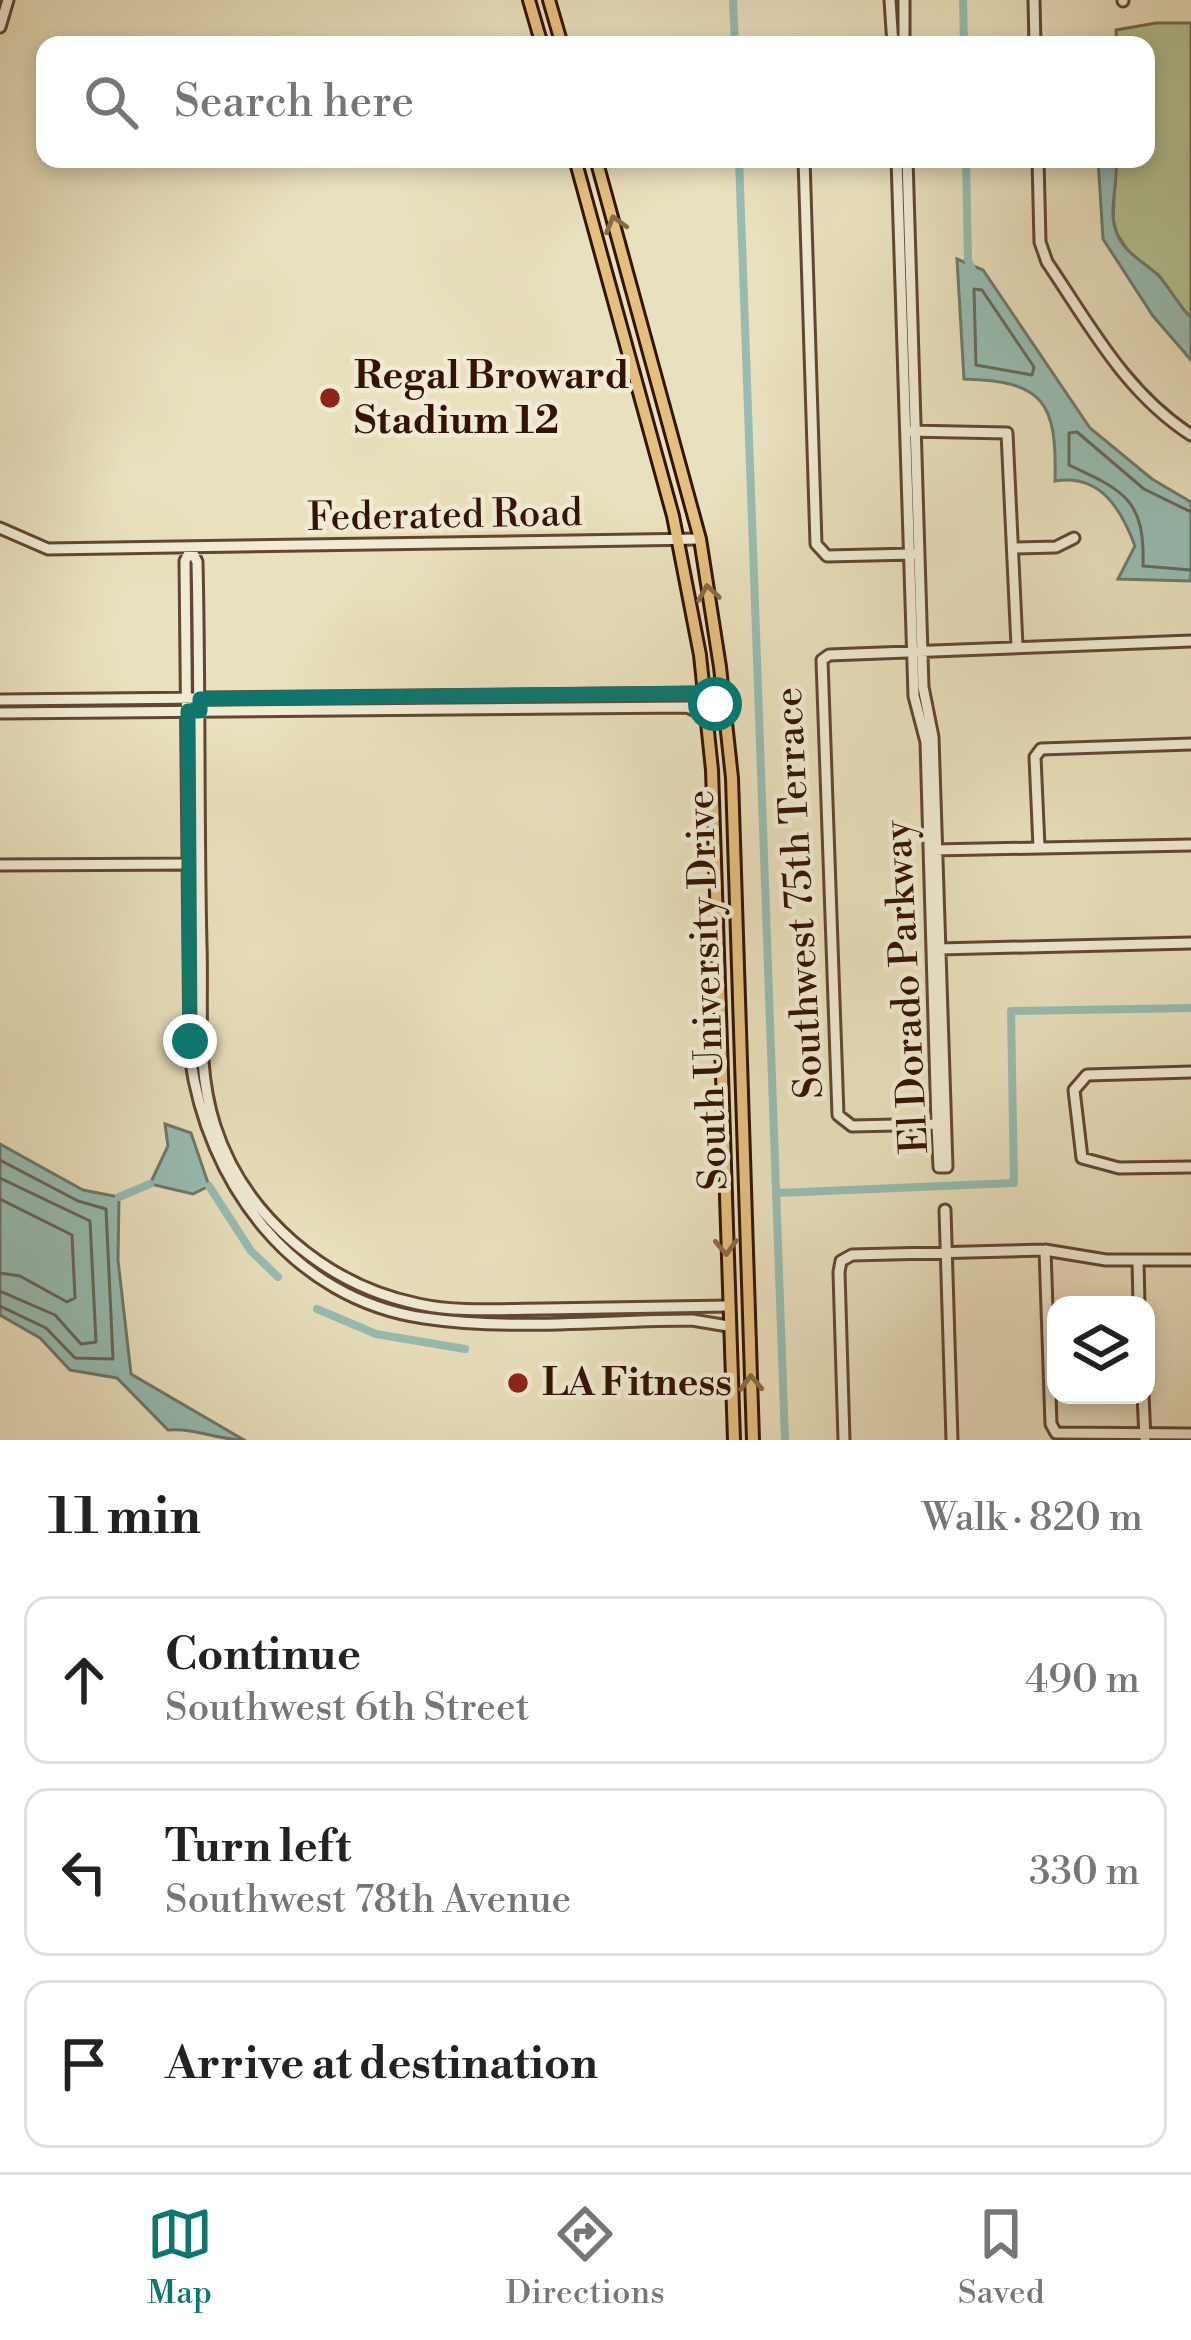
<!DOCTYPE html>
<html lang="en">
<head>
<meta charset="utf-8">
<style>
	body { margin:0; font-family:"Libre Bodoni",serif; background:#f6f6f6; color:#222 }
	.controls { position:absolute; right:36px; bottom:36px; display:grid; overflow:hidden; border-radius:24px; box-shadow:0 6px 18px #0003 }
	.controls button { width:108px; height:108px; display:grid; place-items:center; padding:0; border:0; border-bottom:3px solid #e0e0e0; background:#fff; color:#222; font:60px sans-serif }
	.stop { position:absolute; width:36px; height:36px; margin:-27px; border:9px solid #0f766e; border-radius:50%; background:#fff }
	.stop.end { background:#0f766e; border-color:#fff; box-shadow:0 3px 12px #0008 }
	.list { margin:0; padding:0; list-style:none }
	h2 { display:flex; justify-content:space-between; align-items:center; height:156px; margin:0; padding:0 48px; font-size:51px }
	h2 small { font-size:39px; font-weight:400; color:#767676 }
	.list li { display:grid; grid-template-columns:78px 1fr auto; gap:36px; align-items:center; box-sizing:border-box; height:168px; margin:0 24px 24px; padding:0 24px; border:3px solid #e0e0e0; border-radius:24px }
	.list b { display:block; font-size:45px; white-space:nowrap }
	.list p { margin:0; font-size:39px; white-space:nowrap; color:#767676 }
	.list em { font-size:39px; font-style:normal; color:#767676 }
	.icon { flex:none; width:66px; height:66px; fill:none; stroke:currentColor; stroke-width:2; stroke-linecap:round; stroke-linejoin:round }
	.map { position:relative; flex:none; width:1191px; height:1440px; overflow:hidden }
	.search { position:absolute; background:#fff; box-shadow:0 6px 18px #0003; left:36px; right:36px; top:36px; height:132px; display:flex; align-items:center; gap:30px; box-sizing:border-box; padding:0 42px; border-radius:24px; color:#767676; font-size:45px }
	.sheet { height:732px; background:#fff }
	nav { display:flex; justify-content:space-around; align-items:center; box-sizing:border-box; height:168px; border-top:3px solid #e0e0e0; background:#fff; font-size:33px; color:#767676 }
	nav a { display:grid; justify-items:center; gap:6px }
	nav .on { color:#0f766e }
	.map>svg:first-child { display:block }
	.green { fill:#b4c393; stroke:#746b4c; stroke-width:3 }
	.water { fill:#97bdb3; stroke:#6f796d; stroke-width:3 }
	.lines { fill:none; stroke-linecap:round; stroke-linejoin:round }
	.shore { stroke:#66685c; stroke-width:3 }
	.canal { stroke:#97bdb3; stroke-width:8 }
	.minor-casing { stroke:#614632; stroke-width:15 }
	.major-casing { stroke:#341304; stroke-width:16 }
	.minor { stroke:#f1ebd4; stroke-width:9 }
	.major { stroke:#e4c07e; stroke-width:10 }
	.oneway { stroke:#8c6a41 }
	.route { stroke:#0f766e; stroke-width:15 }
	.poi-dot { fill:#8f2418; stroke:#f1ebd4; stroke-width:4.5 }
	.labels { text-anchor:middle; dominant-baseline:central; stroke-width:9; stroke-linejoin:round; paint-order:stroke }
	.poi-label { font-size:39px; font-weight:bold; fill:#341304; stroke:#f1ebd4; text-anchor:start }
	.street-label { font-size:39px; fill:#341304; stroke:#f1ebd4 }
</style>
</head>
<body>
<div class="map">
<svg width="1191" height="1440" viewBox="0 0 1191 1440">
	<rect width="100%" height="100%" fill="#e9e0bd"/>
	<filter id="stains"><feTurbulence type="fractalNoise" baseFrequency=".00167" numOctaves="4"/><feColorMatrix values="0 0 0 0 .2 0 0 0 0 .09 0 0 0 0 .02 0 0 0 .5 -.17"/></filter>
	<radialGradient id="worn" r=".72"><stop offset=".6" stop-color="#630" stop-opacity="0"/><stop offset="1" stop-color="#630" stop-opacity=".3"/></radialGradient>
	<path class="green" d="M1156 23H1191V318L1173 303 1158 275 1136 263 1117 234 1113 220 1116 159H1146V45H1117L1116 30Z"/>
	<path class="water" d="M1098 159H1116C1118 178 1112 197 1113 216 1115 248 1137 257 1157 274 1165 281 1180 307 1191 318V360L1153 316 1103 239Z
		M957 259 983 270 1090 428 1152 479 1191 502V581L1118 579 1135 546C1121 509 1101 474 1055 481 1057 403 1045 381 964 379Z
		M165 1124 191 1133 209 1186 193 1194 150 1184 168 1146Z
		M0 1144 83 1190 119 1197 118 1260 131 1374 244 1440C215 1440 198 1428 168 1430L117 1378 70 1370 40 1338 0 1315Z"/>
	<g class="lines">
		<path class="shore" d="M974 289 982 290 1034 367 1032 375 976 365Z
			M1191 512 1144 489 1077 432 1069 433V465C1125 491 1145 500 1143 566L1191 570
			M0 1160 78 1201 106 1209 113 1359 75 1358 46 1328 0 1306
			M0 1178 90 1221 96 1342 81 1344 55 1315 0 1291
			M0 1199 72 1235 75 1298 67 1302 20 1276 0 1273"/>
		<path class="canal" d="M733 0 735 45
			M963 0 964 45
			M739 159 785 1440
			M966 159 968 260 974 274
			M209 1186 251 1251 278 1277
			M778 1193 1014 1183 1011 1011 1191 1008
			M119 1197 150 1184
			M317 1309 376 1334 465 1349"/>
		<defs>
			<path id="minor" d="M890 0 893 45
				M1034 0 1035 45
				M1123 0V1
				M0 27 8 0
				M904 45V0
				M804 159 816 544 827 556 913 554
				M897 159 914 696 926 742 937 1124 939 1167H947L933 737 923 687 907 159
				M1038 159 1040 242 1047 262C1091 327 1125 392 1191 435
				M909 431 1007 433 1017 646
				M0 528 48 549 700 539
				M1013 548 1056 547 1074 538
				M191 549 185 561 190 1056C207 1183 292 1299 424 1318 511 1331 605 1320 692 1320L728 1326
				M191 549 197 562C200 690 198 817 201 945 203 1006 196 1067 215 1126 244 1216 326 1285 418 1304 459 1313 503 1309 545 1309 606 1308 667 1307 728 1306
				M0 700 703 693
				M0 713 687 707 706 716
				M1039 847 1035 757 1041 749 1191 744
				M933 850 1191 845
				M0 865 194 864
				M938 949 1191 943
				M1191 1072 1087 1075 1074 1090 1082 1158 1119 1168 1191 1167
				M940 1124 852 1126 838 1115 822 660 829 655 1191 641
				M945 1210 952 1440
				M1045 1250 1051 1424 1056 1433 1191 1434
				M1138 1261 1139 1305
				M1143 1395 1145 1438
				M844 1440 839 1272 841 1261 852 1255 1045 1250 1106 1260H1191"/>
			<path id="major" d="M529 0 542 45
				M549 0 562 45
				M575 159 673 516 700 655 712 770 734 1440
				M596 159 700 539 720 667 732 778 753 1440"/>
		</defs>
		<use href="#minor" class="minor-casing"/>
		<use href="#major" class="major-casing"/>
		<use href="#minor" class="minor"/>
		<use href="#major" class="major"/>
	</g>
	<defs><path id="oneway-chevron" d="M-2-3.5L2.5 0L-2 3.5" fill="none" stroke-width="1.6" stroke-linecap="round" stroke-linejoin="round" transform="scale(3)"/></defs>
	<g class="oneway">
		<use href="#oneway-chevron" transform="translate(615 224) rotate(-106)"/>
		<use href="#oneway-chevron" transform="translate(708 593) rotate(-99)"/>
		<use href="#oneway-chevron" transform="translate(726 1247) rotate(88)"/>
		<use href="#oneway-chevron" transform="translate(751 1383) rotate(-92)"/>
	</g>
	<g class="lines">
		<path class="route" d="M190 1041 188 711H200V699L703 693 715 704"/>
	</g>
	<g class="poi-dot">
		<circle cx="330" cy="398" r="12"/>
		<circle cx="518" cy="1383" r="12"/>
	</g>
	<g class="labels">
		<g class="poi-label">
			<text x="354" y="376">Regal Broward<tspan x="354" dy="45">Stadium 12</tspan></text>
			<text x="542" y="1383">LA Fitness</text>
		</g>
		<g class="street-label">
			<text transform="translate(445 516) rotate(-1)">Federated Road</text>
			<text transform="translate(800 893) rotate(-93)">Southwest 75th Terrace</text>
			<text transform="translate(907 987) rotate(-93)">El Dorado Parkway</text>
			<text transform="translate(708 990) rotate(-92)">South University Drive</text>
		</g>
	</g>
	<rect width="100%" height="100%" filter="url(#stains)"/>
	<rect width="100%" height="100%" fill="url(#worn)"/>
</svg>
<div class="controls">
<button><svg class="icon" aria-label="layers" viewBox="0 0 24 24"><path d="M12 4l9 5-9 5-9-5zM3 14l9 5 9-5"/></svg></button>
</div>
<div class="stop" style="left:715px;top:704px"></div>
<div class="stop end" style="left:190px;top:1041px"></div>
<div class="search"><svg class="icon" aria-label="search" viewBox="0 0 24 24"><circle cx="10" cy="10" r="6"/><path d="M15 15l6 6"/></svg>Search here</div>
</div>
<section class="sheet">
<h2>11 min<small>Walk · 820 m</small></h2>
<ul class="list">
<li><svg class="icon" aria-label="ahead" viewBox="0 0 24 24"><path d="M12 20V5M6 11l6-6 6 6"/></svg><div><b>Continue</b><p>Southwest 6th Street</p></div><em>490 m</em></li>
<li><svg class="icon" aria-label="left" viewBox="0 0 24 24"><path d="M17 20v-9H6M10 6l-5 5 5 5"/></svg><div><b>Turn left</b><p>Southwest 78th Avenue</p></div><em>330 m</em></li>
<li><svg class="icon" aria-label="arrive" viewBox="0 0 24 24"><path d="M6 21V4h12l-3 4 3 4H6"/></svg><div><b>Arrive at destination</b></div></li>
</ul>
</section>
<nav>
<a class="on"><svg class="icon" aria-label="map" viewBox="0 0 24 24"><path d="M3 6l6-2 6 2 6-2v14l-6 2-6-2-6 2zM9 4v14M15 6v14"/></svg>Map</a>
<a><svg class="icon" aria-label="directions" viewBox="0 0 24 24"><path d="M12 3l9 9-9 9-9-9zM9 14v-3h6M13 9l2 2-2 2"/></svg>Directions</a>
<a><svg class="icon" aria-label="saved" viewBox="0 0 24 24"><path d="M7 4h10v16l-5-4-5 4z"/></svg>Saved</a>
</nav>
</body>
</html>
